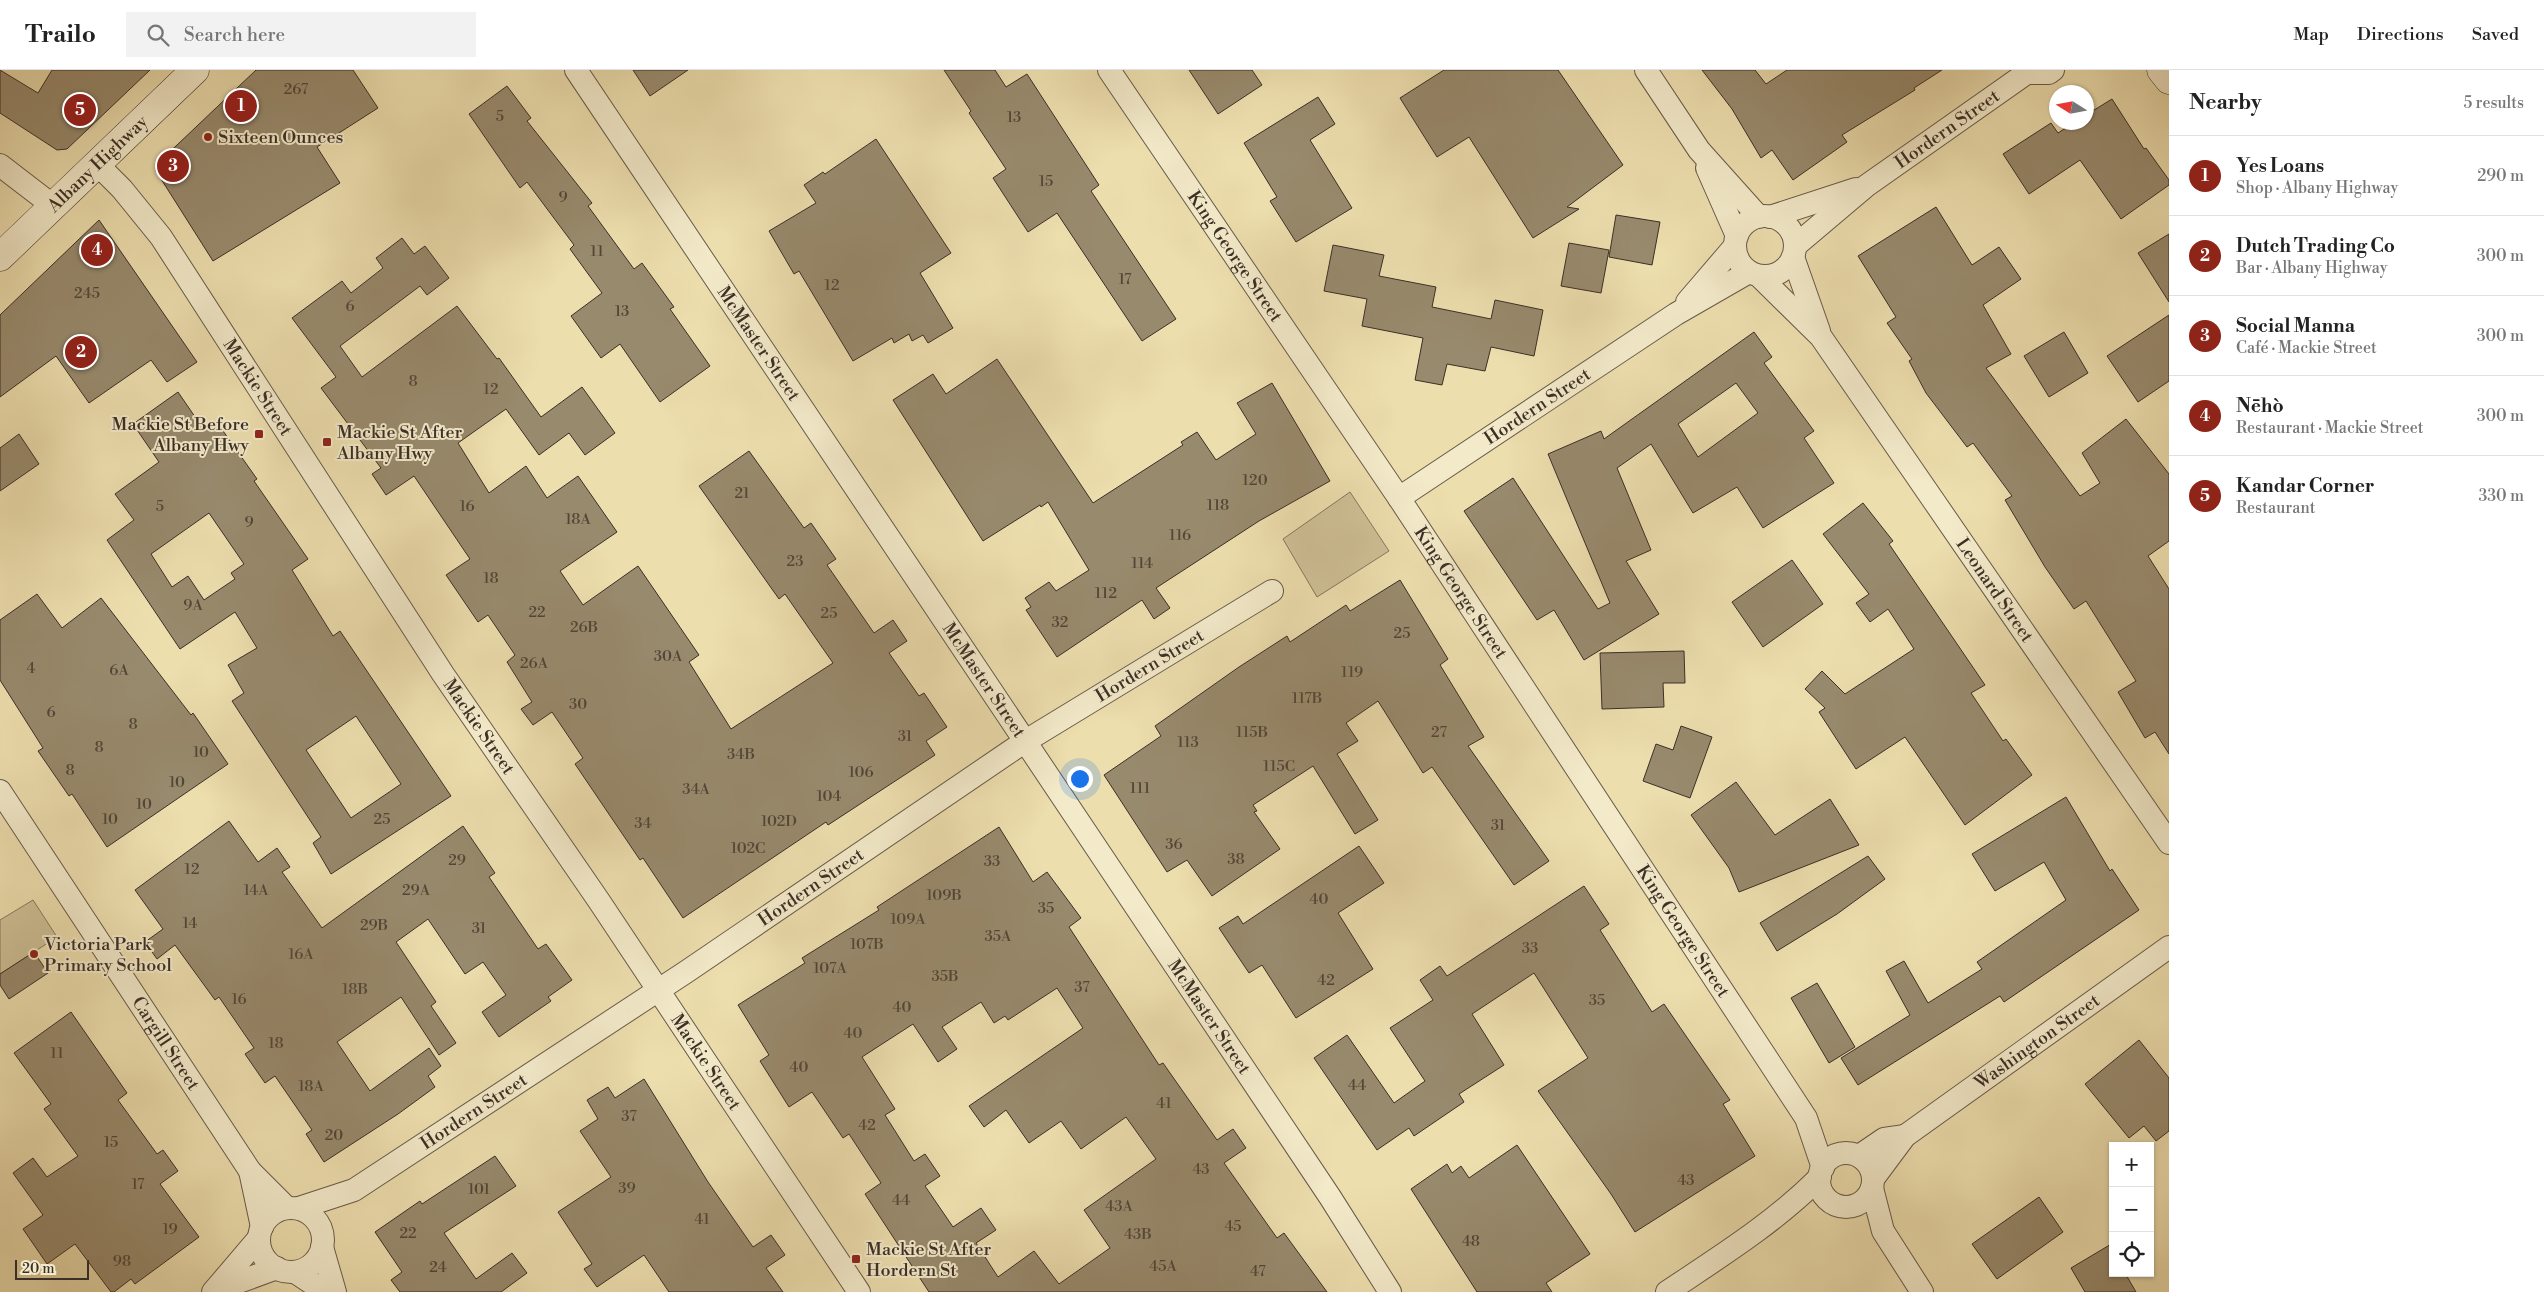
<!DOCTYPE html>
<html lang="en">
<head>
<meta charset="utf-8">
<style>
	body { margin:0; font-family:"Libre Bodoni",serif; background:#f2f2f2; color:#222 }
	.controls { position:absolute; right:15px; bottom:15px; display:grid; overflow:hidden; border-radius:0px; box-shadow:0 1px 4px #0004 }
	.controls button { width:45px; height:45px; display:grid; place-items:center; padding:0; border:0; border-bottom:1px solid #e0e0e0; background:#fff; color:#222; font:25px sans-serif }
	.compass { position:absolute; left:2049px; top:15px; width:45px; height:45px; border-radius:50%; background:#fff; box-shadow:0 1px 4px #0004; rotate:281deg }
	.scale { position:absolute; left:15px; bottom:12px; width:74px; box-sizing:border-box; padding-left:5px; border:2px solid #3b2f27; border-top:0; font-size:14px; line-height:18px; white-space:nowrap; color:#3b2f27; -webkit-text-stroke:4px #f3eaca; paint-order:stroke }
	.you { position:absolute; left:1079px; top:708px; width:18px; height:18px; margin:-12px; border:4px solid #fff; border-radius:50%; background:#1a73e8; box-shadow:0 0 0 8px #1a73e833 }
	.badge { display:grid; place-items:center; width:32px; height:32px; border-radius:50%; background:#8f2418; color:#fff; font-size:16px; font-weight:700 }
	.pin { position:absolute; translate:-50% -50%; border:2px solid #fff; box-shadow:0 1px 5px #0006 }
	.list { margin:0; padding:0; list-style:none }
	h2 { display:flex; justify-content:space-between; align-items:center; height:65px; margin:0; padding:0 20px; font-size:21px }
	h2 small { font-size:16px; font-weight:400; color:#767676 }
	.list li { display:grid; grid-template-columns:32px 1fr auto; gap:15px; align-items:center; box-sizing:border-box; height:80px; padding:0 20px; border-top:1px solid #e0e0e0 }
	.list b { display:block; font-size:19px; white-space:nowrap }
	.list p { margin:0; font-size:16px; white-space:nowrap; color:#767676 }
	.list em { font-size:16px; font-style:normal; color:#767676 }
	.icon { flex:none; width:28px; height:28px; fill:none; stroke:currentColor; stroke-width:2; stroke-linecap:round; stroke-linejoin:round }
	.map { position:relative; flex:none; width:2169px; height:1222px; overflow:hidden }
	header { display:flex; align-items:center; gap:30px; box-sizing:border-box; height:70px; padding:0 25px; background:#fff; border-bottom:1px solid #e0e0e0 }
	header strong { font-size:24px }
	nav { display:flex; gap:28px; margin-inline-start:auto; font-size:18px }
	.search { width:350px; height:45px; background:#f2f2f2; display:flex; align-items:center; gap:12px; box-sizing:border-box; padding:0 18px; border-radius:0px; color:#767676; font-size:19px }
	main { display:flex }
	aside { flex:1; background:#fff }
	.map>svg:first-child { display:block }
	.green { fill:#cfc097; stroke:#85785f }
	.building { fill:#988a6d; stroke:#3b2f27; fill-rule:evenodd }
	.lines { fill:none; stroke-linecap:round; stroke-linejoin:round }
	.street-casing { stroke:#685b49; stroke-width:24 }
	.secondary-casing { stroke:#3b2f27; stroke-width:29 }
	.street { stroke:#f3eaca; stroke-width:22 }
	.secondary { stroke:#f3eaca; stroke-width:28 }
	.poi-dot { fill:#8f2418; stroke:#f3eaca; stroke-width:2 }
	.labels { text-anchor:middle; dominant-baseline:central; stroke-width:4; stroke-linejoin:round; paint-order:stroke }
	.number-label { font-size:15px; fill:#524638 }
	.street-label { font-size:18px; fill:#3b2f27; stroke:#f3eaca }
	.poi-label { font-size:18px; fill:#3b2f27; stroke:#f3eaca; text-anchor:start }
</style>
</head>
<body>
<header>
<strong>Trailo</strong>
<div class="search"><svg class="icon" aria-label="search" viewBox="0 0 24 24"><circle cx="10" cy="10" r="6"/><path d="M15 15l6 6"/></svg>Search here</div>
<nav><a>Map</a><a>Directions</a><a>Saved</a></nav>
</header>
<main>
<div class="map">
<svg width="2169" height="1222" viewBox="0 0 2169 1222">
	<rect width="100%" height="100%" fill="#eddeae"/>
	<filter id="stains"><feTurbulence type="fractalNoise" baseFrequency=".004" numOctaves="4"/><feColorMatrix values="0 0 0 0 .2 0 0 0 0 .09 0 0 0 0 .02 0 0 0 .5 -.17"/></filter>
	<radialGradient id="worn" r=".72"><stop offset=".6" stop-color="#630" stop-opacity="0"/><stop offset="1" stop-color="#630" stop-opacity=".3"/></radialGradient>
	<path class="green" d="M1350 422 1389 481 1317 527 1283 469Z
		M33 830 57 867 0 904V850Z"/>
	<path class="building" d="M0 0 38 23 52 0H150L67 79 57 80 0 43Z
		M256 0H353L378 38 317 77 340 113 213 191 156 101 157 94Z
		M633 0H688L650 26Z
		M944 0H995L1006 17 1027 4 1099 115 1091 121 1176 249 1142 271 1057 143 1028 162 993 108 1006 99 969 43 971 41Z
		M1189 0H1252L1262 15 1218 44Z
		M1444 0H1558L1623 95 1567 137 1579 139 1533 168 1469 67 1437 87 1400 28Z
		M1702 0H1755L1766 14 1787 0H1942L1914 18 1915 20 1842 65 1847 72 1793 110 1772 80 1761 88 1732 39Z
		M507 16 531 48 527 51 592 133 588 136 634 199 642 193 674 237 670 239 710 296 660 332 620 274 601 288 571 246 602 223 570 179 574 175 527 112 520 118 469 44Z
		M1318 27 1335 54 1310 70 1352 138 1296 172 1270 131 1277 127 1244 73Z
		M2112 29 2144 79 2146 78 2169 110V115L2121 149 2080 90 2029 124 2003 84 2051 53 2058 63 2075 52H2086V45Z
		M876 69 951 183 920 203 953 258 928 273 923 265 912 271 909 264 894 273 892 268 853 291 799 201 794 204 769 161 816 133 804 115 823 102 825 104Z
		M1936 137 1972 195 1999 177 2021 209 1983 235 2011 284 1986 298 2080 426 2100 413 2082 383 2126 349 2169 404V471L2148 486 2169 519V684L2155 662 2145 668 2118 622 2136 611 2086 531 2074 539 2045 497 2005 430 2012 426 1973 373 1967 377 1926 323 1909 291 1912 289 1887 253 1896 247 1858 186Z
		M1616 145 1660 152 1652 195 1609 187Z
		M99 150 197 292 167 312 151 290 89 333 56 286 0 327V245Z
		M2169 164V232L2138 183Z
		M402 168 414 184 425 176 449 208 427 225 420 216 340 276 362 307 457 236 497 289 499 288 541 347 582 317 615 363 585 385 569 363 539 385 506 339 458 373 489 423 526 396 547 428 578 406 617 462 560 501 583 535 638 496 699 585 689 592 731 659 833 593 785 524 779 529 699 416 749 381 804 458 811 453 836 489 827 495 874 563 893 550 907 571 889 583 919 626 924 623 947 657 926 671 935 685 828 755 826 752 683 848 643 788 640 790 575 694 583 688 552 642 533 655 521 639 532 632 507 592 515 585 488 545 478 552 446 505 470 489 414 406 386 425 372 404 381 398 321 318 336 307 292 248 342 211 351 223 383 198 376 188Z
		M1569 173 1609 180 1601 223 1561 216Z
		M1333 175 1384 185 1379 206 1436 217 1432 237 1491 249 1495 230 1543 240 1534 286 1491 277 1485 301 1447 294 1442 315 1415 310 1423 268 1362 256 1367 229 1324 221Z
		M2169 245V311L2138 332 2107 286Z
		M1754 262 1772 287 1764 293 1814 361 1804 368 1834 413 1763 458 1737 417 1693 443 1651 374 1617 398 1651 480 1626 491 1659 544 1584 590 1554 540 1537 550 1464 441 1513 408 1598 539 1610 533 1548 384 1601 361 1604 369ZM1736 313 1758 343 1698 387 1678 354Z
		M2064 262 2088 303 2049 327 2024 286Z
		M997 289 1093 433 1183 375 1181 372 1197 362 1216 390 1256 364 1237 333 1272 313 1330 411 1259 451 1156 518 1170 538 1154 549 1142 530 1057 587 1026 540 1031 537 1025 528 1049 512 1056 521 1089 500 1048 432 1041 437 1040 435 983 471 893 330 933 304 946 324Z
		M178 322 204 360 216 351 257 409 254 411 308 489 292 500 333 566 340 561 451 726 331 804 313 773 321 767 232 631 244 623 228 595 257 578 235 542 180 579 107 470 134 450 115 424 159 392 133 354ZM209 443 244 494 231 503 235 509 204 530 188 506 172 517 151 484ZM356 646 401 714 351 748 306 680Z
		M19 364 39 394 0 421V378Z
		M1863 433 1893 471 1889 474 1985 615 1971 623 2003 671 2006 669 2032 705 1965 755 1905 667 1856 699 1819 642 1825 638 1805 619 1822 601 1845 624 1914 579 1888 539 1870 552 1856 533 1869 524 1823 464Z
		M1792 490 1823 534 1763 577 1732 532Z
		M1400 510 1448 589 1440 595 1484 667 1468 676 1549 791 1514 815 1432 697 1423 703 1378 631 1346 653 1358 671 1337 684 1378 750 1355 764 1313 696 1253 735 1257 741 1254 742 1280 779 1212 826 1187 790 1167 802 1104 705 1161 666 1155 656 1239 597 1287 566 1290 572 1346 535 1350 541Z
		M37 524 62 558 101 528 191 645 193 643 228 694 107 777 72 724 69 726 38 681 43 678 0 610V550Z
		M1684 581 1685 613H1663L1664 637 1602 639 1600 583Z
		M1681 656 1712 667 1690 728 1643 711 1656 674 1673 680Z
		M1736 712 1775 765 1830 729 1859 775 1739 822 1729 798 1691 745Z
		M2066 727 2110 801 2112 799 2139 840 2004 932 2000 926 1858 1015 1841 988 1910 945 1886 901 1904 891 1928 933 1982 899 1977 892 2066 830 2044 792 1995 821 1972 784Z
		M229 751 258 792 277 778 290 797 282 802 322 858 463 756 495 803 489 807 538 879 546 874 572 910 548 927 551 931 499 967 482 942 506 925 483 892 465 904 428 849 396 872 436 932 431 936 456 973 439 985 401 927 337 972 370 1021 429 978 441 996 428 1006 435 1017 398 1044 324 1092 306 1064 312 1060 275 1006 265 1013 245 984 254 978 219 927 215 930 175 875 157 889 145 872 163 859 135 820Z
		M999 757 1033 812 1047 802 1081 848 1069 857 1159 995 1163 993 1217 1070 1233 1059 1246 1078 1224 1093 1277 1168 1284 1163 1327 1222H929L865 1124 881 1113 849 1064 843 1068 812 1022 789 1037 760 991 769 985 738 935 805 893 802 888 879 840 877 837ZM1057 918 1083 958 969 1036 984 1057 1006 1040 1029 1073 1061 1051 1081 1079 1126 1047 1156 1089 1084 1140 1110 1178 1059 1214 1034 1181 998 1207 976 1173 996 1160 981 1138 953 1157 925 1116 940 1106 925 1084 914 1091 885 1045 895 1039 862 987 913 954 938 992 957 979 942 957 981 932 994 953 1005 946 1008 950Z
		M1359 776 1384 813 1338 843 1373 899 1296 948 1262 895 1249 903 1219 858 1238 846 1243 854Z
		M1868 786 1885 809 1837 844 1777 881 1760 853Z
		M1584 816 1609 854 1600 860 1652 942 1664 934 1730 1030 1723 1034 1755 1086 1635 1162 1611 1124 1538 1021 1588 988 1534 903 1472 944 1504 995 1459 1024 1464 1032 1414 1066 1409 1058 1377 1080 1314 988 1347 965 1394 1033 1425 1011 1390 958 1433 930 1420 910 1440 896 1447 906Z
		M34 882 48 903 9 929 0 915V904Z
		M1817 913 1855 977 1829 993 1791 928Z
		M71 942 127 1023 118 1030 157 1084 163 1080 178 1101 160 1114 199 1167 135 1214 131 1209 114 1222H111L75 1174 47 1194 23 1159 43 1145 13 1103 33 1088 47 1107 78 1086 44 1039 51 1034 14 983Z
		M2139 970 2169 1008V1061L2156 1071 2144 1056 2129 1068 2085 1014Z
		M644 1009 708 1112 753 1177 771 1165 785 1185 766 1198 783 1222H669L644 1185 597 1217 584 1199 592 1194 558 1142 611 1107 580 1061 598 1049 587 1030 608 1017 615 1028Z
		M1517 1075 1590 1184 1546 1213 1552 1222H1477L1411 1119 1447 1094 1452 1103 1461 1096 1469 1108Z
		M495 1086 516 1116 444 1163 476 1209 512 1183 527 1203 501 1222H400L391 1210 402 1202 375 1162 420 1131 422 1134Z
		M2039 1127 2063 1162 1997 1209 1972 1174Z
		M2113 1173V1203H2125L2136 1222H2085L2071 1198Z"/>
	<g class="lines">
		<defs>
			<g id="street">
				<path id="s1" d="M576 0 1330 1127 1390 1222"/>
				<path id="s2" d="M1109 0 1399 428 1806 1048 1823 1098"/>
				<path d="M1646 0 1699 80 1759 147"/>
				<path d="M2029 3H2049L2053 0"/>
				<path id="s3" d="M97 94 122 119 161 167 443 604 599 831 859 1222"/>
				<path d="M0 95 52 135"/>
				<path d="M1707 98 1737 166"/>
				<circle cx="1765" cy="176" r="30"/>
				<path d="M1770 147 1856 119"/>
				<path id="s4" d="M1795 176 1866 116 2031 0"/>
				<path d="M1793 187 1819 261"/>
				<path id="s5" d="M1759 206 1821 267 2169 773"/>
				<path d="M1687 232 1735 176"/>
				<path id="s6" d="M1399 428 1676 244 1749 202"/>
				<path id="s7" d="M0 721 250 1101 287 1138"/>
				<circle cx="1846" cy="1110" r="27"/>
				<path d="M1859 1086 1884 1069 1905 1066"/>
				<path d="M250 1101 262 1157"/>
				<path id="s8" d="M1873 1109 1905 1066 2169 877"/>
				<path d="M1872 1118 1883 1161 1922 1222"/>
				<path id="s9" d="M299 1138 354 1120 686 902 1024 672 1272 521"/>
				<circle cx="291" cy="1170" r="32"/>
				<path d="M322 1177 335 1222"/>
				<path d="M295 1202 325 1222"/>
				<path d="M214 1221 277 1198"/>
				<path d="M213 1222 259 1168"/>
				<path d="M1667 1222C1721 1186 1774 1153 1820 1107"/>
			</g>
			<g id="secondary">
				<path d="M2161 0 2169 10"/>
				<path id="s10" d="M0 187 195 0"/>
			</g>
		</defs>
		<use href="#street" class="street-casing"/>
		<use href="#secondary" class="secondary-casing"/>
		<use href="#street" class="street"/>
		<use href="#secondary" class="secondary"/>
	</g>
	<g class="poi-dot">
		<circle cx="208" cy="67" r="5"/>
		<rect x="254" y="359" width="10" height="10" rx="2.5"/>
		<rect x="322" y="367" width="10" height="10" rx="2.5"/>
		<circle cx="34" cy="884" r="5"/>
		<rect x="851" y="1184" width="10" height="10" rx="2.5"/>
	</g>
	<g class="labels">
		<g class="number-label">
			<text x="296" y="19">267</text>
			<text x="500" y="46">5</text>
			<text x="1014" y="47">13</text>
			<text x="1046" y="111">15</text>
			<text x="563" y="127">9</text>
			<text x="597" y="181">11</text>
			<text x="1125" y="209">17</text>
			<text x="832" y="215">12</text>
			<text x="87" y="223">245</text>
			<text x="350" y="236">6</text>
			<text x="622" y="241">13</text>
			<text x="413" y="311">8</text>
			<text x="491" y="319">12</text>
			<text x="1255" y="410">120</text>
			<text x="742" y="423">21</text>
			<text x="1218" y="435">118</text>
			<text x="160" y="436">5</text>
			<text x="467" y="436">16</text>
			<text x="578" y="449">18A</text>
			<text x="249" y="452">9</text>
			<text x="1180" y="465">116</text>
			<text x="795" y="491">23</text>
			<text x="1142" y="493">114</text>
			<text x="491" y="508">18</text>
			<text x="1106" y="523">112</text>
			<text x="193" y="535">9A</text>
			<text x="537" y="542">22</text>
			<text x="829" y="543">25</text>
			<text x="1060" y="552">32</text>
			<text x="584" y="557">26B</text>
			<text x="1402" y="563">25</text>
			<text x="668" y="586">30A</text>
			<text x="534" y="593">26A</text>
			<text x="31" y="598">4</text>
			<text x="119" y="600">6A</text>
			<text x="1352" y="602">119</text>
			<text x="1307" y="628">117B</text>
			<text x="578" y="634">30</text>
			<text x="51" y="642">6</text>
			<text x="133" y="654">8</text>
			<text x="1252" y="662">115B</text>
			<text x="1439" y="662">27</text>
			<text x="905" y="666">31</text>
			<text x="1188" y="672">113</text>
			<text x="99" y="677">8</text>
			<text x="201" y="682">10</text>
			<text x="741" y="684">34B</text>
			<text x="1279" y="696">115C</text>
			<text x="70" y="700">8</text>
			<text x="861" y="702">106</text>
			<text x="177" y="712">10</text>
			<text x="1140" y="718">111</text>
			<text x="696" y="719">34A</text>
			<text x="829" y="726">104</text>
			<text x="144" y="734">10</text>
			<text x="110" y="749">10</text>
			<text x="382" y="749">25</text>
			<text x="779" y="751">102D</text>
			<text x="643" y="753">34</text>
			<text x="1498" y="755">31</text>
			<text x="1174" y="774">36</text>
			<text x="748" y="778">102C</text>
			<text x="1236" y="789">38</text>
			<text x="457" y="790">29</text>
			<text x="992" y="791">33</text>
			<text x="192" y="799">12</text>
			<text x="256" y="820">14A</text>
			<text x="416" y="820">29A</text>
			<text x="944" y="825">109B</text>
			<text x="1319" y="829">40</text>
			<text x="1046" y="838">35</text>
			<text x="908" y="849">109A</text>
			<text x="190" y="853">14</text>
			<text x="374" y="855">29B</text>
			<text x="479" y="858">31</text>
			<text x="998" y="866">35A</text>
			<text x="867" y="874">107B</text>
			<text x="1530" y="878">33</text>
			<text x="301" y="884">16A</text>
			<text x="830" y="898">107A</text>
			<text x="945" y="906">35B</text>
			<text x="1326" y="910">42</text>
			<text x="1082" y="917">37</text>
			<text x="355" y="919">18B</text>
			<text x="239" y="929">16</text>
			<text x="1597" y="930">35</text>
			<text x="902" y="937">40</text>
			<text x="853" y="963">40</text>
			<text x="276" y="973">18</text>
			<text x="57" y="983">11</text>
			<text x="799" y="997">40</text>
			<text x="1357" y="1015">44</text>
			<text x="311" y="1016">18A</text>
			<text x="1164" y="1033">41</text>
			<text x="629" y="1046">37</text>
			<text x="867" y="1055">42</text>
			<text x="334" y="1065">20</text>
			<text x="111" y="1072">15</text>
			<text x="1201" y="1099">43</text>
			<text x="1686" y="1110">43</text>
			<text x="138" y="1114">17</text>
			<text x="627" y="1118">39</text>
			<text x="479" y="1119">101</text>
			<text x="901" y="1130">44</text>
			<text x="1119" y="1136">43A</text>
			<text x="702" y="1149">41</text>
			<text x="1233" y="1156">45</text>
			<text x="170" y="1159">19</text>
			<text x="408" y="1163">22</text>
			<text x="1138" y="1164">43B</text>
			<text x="1471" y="1171">48</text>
			<text x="122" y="1191">98</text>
			<text x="1163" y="1196">45A</text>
			<text x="438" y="1197">24</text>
			<text x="1258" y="1201">47</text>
		</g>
		<g class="street-label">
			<text stroke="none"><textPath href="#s4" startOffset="192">Hordern Street</textPath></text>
			<text stroke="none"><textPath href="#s10" startOffset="135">Albany Highway</textPath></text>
			<text stroke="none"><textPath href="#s2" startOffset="225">King George Street</textPath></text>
			<text stroke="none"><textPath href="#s1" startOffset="329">McMaster Street</textPath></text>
			<text stroke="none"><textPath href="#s3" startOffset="276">Mackie Street</textPath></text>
			<text stroke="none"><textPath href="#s6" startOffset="166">Hordern Street</textPath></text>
			<text stroke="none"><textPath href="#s5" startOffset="394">Leonard Street</textPath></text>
			<text stroke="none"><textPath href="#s2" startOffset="630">King George Street</textPath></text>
			<text stroke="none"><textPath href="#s9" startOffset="1011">Hordern Street</textPath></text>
			<text stroke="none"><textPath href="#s1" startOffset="734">McMaster Street</textPath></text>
			<text stroke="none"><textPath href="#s3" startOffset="681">Mackie Street</textPath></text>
			<text stroke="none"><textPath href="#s9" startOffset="606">Hordern Street</textPath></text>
			<text stroke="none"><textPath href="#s2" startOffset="1035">King George Street</textPath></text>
			<text stroke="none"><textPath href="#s1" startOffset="1139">McMaster Street</textPath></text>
			<text stroke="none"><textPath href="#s8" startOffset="216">Washington Street</textPath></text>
			<text stroke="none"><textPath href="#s7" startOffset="302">Cargill Street</textPath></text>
			<text stroke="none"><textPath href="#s3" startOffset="1086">Mackie Street</textPath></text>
			<text stroke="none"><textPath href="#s9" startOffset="201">Hordern Street</textPath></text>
		</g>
		<g class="poi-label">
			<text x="218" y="67">Sixteen Ounces</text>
			<text x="249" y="354" text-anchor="end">Mackie St Before<tspan x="249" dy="21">Albany Hwy</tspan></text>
			<text x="337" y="362">Mackie St After<tspan x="337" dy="21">Albany Hwy</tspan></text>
			<text x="44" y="874">Victoria Park<tspan x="44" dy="21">Primary School</tspan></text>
			<text x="866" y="1179">Mackie St After<tspan x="866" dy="21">Hordern St</tspan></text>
		</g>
	</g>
	<rect width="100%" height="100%" filter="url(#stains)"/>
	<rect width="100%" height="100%" fill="url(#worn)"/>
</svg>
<div class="controls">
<button>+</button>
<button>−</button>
<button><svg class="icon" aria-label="locate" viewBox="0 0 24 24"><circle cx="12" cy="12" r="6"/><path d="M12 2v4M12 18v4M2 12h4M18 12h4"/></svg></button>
</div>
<svg class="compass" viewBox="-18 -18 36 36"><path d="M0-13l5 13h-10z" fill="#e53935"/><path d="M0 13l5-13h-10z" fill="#767676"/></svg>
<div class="scale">20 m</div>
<div class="you"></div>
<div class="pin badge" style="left:241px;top:36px">1</div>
<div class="pin badge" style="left:81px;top:282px">2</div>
<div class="pin badge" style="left:173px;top:96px">3</div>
<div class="pin badge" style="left:97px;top:180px">4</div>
<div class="pin badge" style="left:80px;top:40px">5</div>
</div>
<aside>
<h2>Nearby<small>5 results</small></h2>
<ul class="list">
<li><span class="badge">1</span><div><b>Yes Loans</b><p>Shop · Albany Highway</p></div><em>290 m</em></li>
<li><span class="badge">2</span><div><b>Dutch Trading Co</b><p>Bar · Albany Highway</p></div><em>300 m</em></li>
<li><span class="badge">3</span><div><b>Social Manna</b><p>Café · Mackie Street</p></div><em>300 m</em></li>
<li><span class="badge">4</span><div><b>Nēhò</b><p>Restaurant · Mackie Street</p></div><em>300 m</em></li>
<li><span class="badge">5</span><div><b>Kandar Corner</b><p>Restaurant</p></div><em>330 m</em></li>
</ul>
</aside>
</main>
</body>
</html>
